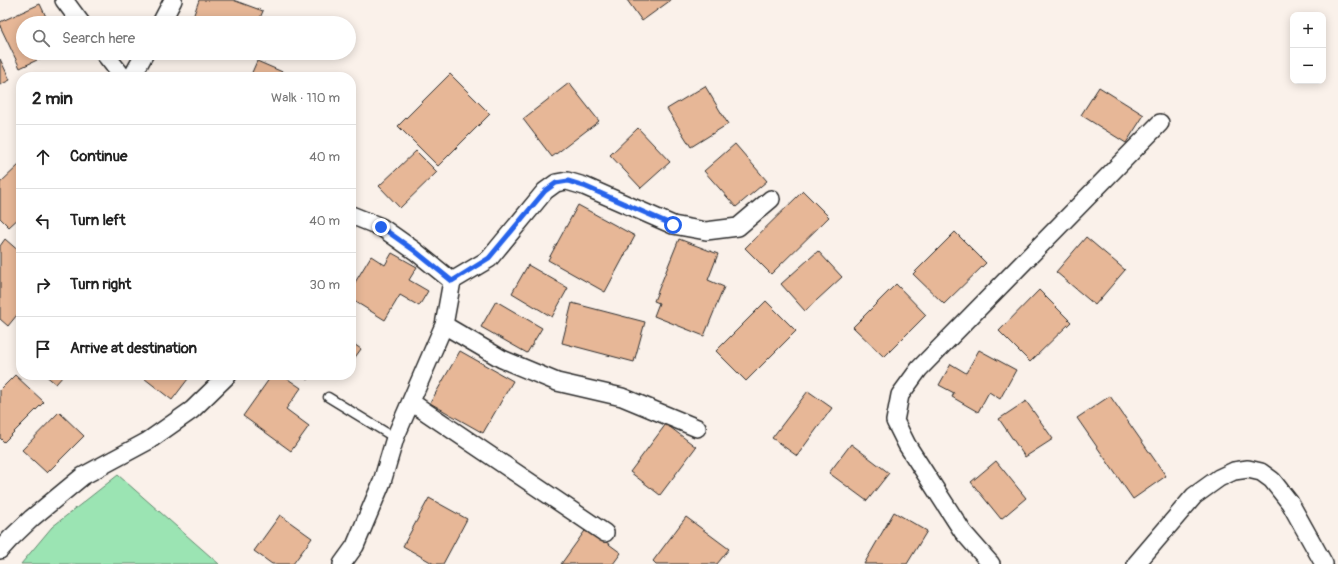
<!DOCTYPE html>
<html lang="en">
<head>
<meta charset="utf-8">
<style>
	body { margin:0; font-family:Pangolin,sans-serif; background:#f6f6f6; color:#222 }
	.controls { position:absolute; right:12px; top:12px; display:grid; overflow:hidden; border-radius:8px; box-shadow:0 2px 10px #0003 }
	.controls button { width:36px; height:36px; display:grid; place-items:center; padding:0; border:0; border-bottom:1px solid #e0e0e0; background:#fff; color:#222; font:20px sans-serif }
	.stop { position:absolute; width:12px; height:12px; margin:-9px; border:3px solid #2563eb; border-radius:50%; background:#fff }
	.stop.end { background:#2563eb; border-color:#fff; box-shadow:0 1px 4px #0008 }
	.list { margin:0; padding:0; list-style:none }
	h2 { display:flex; justify-content:space-between; align-items:center; height:52px; margin:0; padding:0 16px; font-size:17px }
	h2 small { font-size:13px; font-weight:400; color:#767676 }
	.list li { display:grid; grid-template-columns:26px 1fr auto; gap:12px; align-items:center; box-sizing:border-box; height:64px; padding:0 16px; border-top:1px solid #e0e0e0 }
	.list b { display:block; font-size:15px; white-space:nowrap }
	.list em { font-size:13px; font-style:normal; color:#767676 }
	.icon { flex:none; width:22px; height:22px; fill:none; stroke:currentColor; stroke-width:2; stroke-linecap:round; stroke-linejoin:round }
	.map { position:relative; flex:none; width:1338px; height:564px; overflow:hidden }
	.search { position:absolute; background:#fff; box-shadow:0 2px 10px #0003; left:16px; top:16px; width:340px; height:44px; display:flex; align-items:center; gap:10px; box-sizing:border-box; padding:0 14px; border-radius:22px; color:#767676; font-size:15px }
	.panel { position:absolute; background:#fff; box-shadow:0 2px 10px #0003; left:16px; top:72px; width:340px; height:308px; border-radius:16px }
	.map>svg:first-child { display:block }
	.green { fill:#9be4b3; stroke:#63886f }
	.building { fill:#e7b797; stroke:#2b2b2b }
	.lines { fill:none; stroke-linecap:round; stroke-linejoin:round }
	.service-casing { stroke:#2b2b2b; stroke-width:11 }
	.minor-casing { stroke:#2b2b2b; stroke-width:20 }
	.service { stroke:#fff; stroke-width:8 }
	.minor { stroke:#fff; stroke-width:17 }
	.route { stroke:#2563eb; stroke-width:5 }
</style>
</head>
<body>
<div class="map">
<svg width="1338" height="564" viewBox="0 0 1338 564">
	<rect width="100%" height="100%" fill="#faf1ea"/>
	<filter id="ink" filterUnits="userSpaceOnUse"><feTurbulence type="fractalNoise" baseFrequency=".025" numOctaves="2"/><feDisplacementMap in="SourceGraphic" scale="8" xChannelSelector="R" yChannelSelector="G"/><feConvolveMatrix kernelMatrix="1 2 1 2 8 2 1 2 1" color-interpolation-filters="sRGB"/></filter>
	<g filter="url(#ink)">
		<path class="green" d="M118 475 219 564H21L52 527Z"/>
		<path class="building" d="M199 0H233L263 11 258 23H191Z
			M627 0H671L642 21Z
			M40 4 49 23H23V53H52L20 68 0 26V22Z
			M0 59 10 80 0 85Z
			M257 61 294 77H250Z
			M450 74 490 114 438 166 398 126Z
			M569 83 599 121 552 157 523 119Z
			M705 86 728 124 691 147 667 109Z
			M1099 87 1144 115 1126 143 1081 115Z
			M638 128 670 162 641 188 610 155Z
			M735 144 767 181 736 207 704 171Z
			M416 151 437 172 400 208 379 186Z
			M21 163V216L9 227 0 218V183Z
			M803 191 829 217 771 274 745 248Z
			M578 205 635 236 605 292 548 260Z
			M955 232 986 263 944 304 913 274Z
			M1086 237 1125 270 1095 305 1056 272Z
			M5 239 21 253V310L8 326 0 319V246Z
			M679 239 718 254 708 280 724 287 704 336 654 316 659 303 654 301Z
			M818 251 842 277 805 311 781 284Z
			M392 253 417 267 409 280 428 291 419 306 400 295 385 320 351 299V289L371 256 385 265Z
			M528 265 568 288 552 317 512 293Z
			M896 284 926 315 884 357 853 327Z
			M1039 290 1071 322 1030 362 999 331Z
			M496 301 542 328 527 353 481 327Z
			M766 301 796 331 746 381 716 351Z
			M572 303 645 322 634 362 562 343Z
			M351 342 361 349 351 363Z
			M979 350 1016 370 1000 399 989 392 978 412 952 397 954 393 939 385 951 364 966 373Z
			M460 351 513 381 483 433 430 403Z
			M15 375 44 402 4 442 0 438V390Z
			M45 375H64L56 384Z
			M140 375H191L172 400Z
			M272 375H282L301 388 286 409 309 426 291 451 243 416Z
			M301 375H312L308 380Z
			M808 391 832 408 797 456 772 438Z
			M1110 396 1166 476 1133 499 1077 418Z
			M1026 401 1053 439 1025 457 999 419Z
			M59 412 84 436 47 473 22 450Z
			M666 424 696 447 660 495 630 472Z
			M851 444 889 473 867 501 829 473Z
			M996 461 1026 498 1001 519 971 482Z
			M429 498 467 519 443 564H434L403 546Z
			M894 512 927 531 907 564H864Z
			M280 515 312 538 293 564H272L254 551Z
			M686 517 729 549 717 564H656L653 561Z
			M587 528 621 553 613 564H561Z"/>
		<g class="lines">
			<defs>
				<path id="service" d="M328 397 395 438"/>
				<path id="minor" d="M64 0 81 23
					M161 23 173 0
					M104 53 123 77
					M132 77 145 53
					M351 215 381 227 415 251 452 281
					M444 325 502 359 557 382 622 397 697 428
					M411 402 605 533
					M0 550 10 539 32 518 83 476 148 441 192 410 228 375
					M342 564 355 546 382 482 395 438 444 325 452 281 489 259 545 191 556 183 567 181 584 186 673 225 706 231 738 227 771 199
					M991 564 963 532 907 445 895 421 900 395 919 369 1160 123
					M1136 564 1194 496 1219 478 1234 471 1248 469 1261 472 1272 480 1290 503 1324 564"/>
			</defs>
			<use href="#service" class="service-casing"/>
			<use href="#minor" class="minor-casing"/>
			<use href="#service" class="service"/>
			<use href="#minor" class="minor"/>
		</g>
	</g>
	<g class="lines" filter="url(#ink)">
		<path class="route" d="M381 227 415 251 452 281 489 258 545 191 556 183 568 181 584 186 673 225"/>
	</g>
</svg>
<div class="controls">
<button>+</button>
<button>−</button>
</div>
<div class="stop" style="left:673px;top:225px"></div>
<div class="stop end" style="left:381px;top:227px"></div>
<div class="search"><svg class="icon" aria-label="search" viewBox="0 0 24 24"><circle cx="10" cy="10" r="6"/><path d="M15 15l6 6"/></svg>Search here</div>
<section class="panel">
<h2>2 min<small>Walk · 110 m</small></h2>
<ul class="list">
<li><svg class="icon" aria-label="ahead" viewBox="0 0 24 24"><path d="M12 20V5M6 11l6-6 6 6"/></svg><div><b>Continue</b></div><em>40 m</em></li>
<li><svg class="icon" aria-label="left" viewBox="0 0 24 24"><path d="M17 20v-9H6M10 6l-5 5 5 5"/></svg><div><b>Turn left</b></div><em>40 m</em></li>
<li><svg class="icon" aria-label="right" viewBox="0 0 24 24"><path d="M7 20v-9h11M14 6l5 5-5 5"/></svg><div><b>Turn right</b></div><em>30 m</em></li>
<li><svg class="icon" aria-label="arrive" viewBox="0 0 24 24"><path d="M6 21V4h12l-3 4 3 4H6"/></svg><div><b>Arrive at destination</b></div></li>
</ul>
</section>
</div>
</body>
</html>
